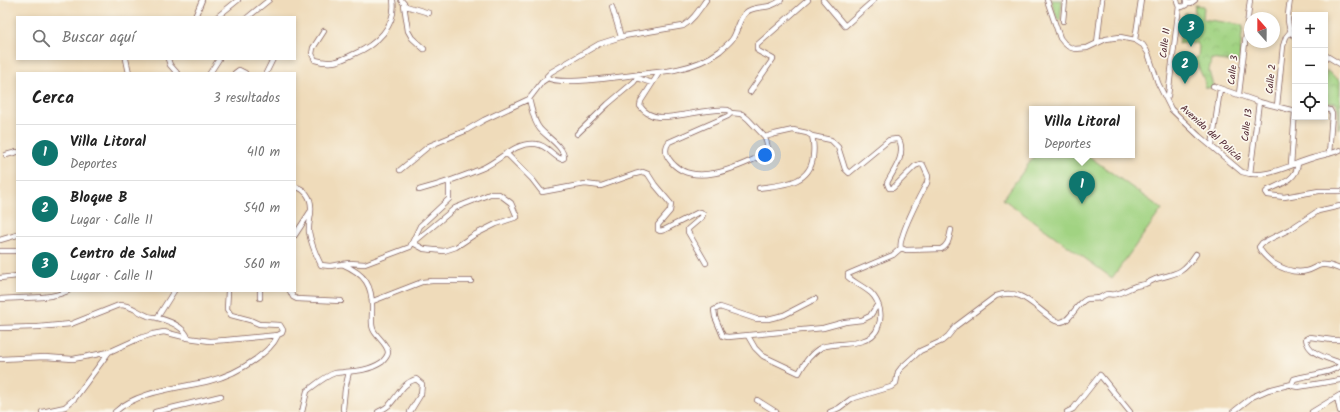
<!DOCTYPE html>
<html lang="es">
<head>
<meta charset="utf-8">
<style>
	body { margin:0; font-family:Kalam,sans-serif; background:#f2f2f2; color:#222 }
	.controls { position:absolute; right:12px; top:12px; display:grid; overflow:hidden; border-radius:0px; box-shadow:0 2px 6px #0003 }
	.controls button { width:36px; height:36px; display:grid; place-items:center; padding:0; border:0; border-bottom:1px solid #e0e0e0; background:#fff; color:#222; font:20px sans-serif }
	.compass { position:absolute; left:1244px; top:12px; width:36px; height:36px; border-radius:50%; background:#fff; box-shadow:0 2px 6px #0003; rotate:339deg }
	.you { position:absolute; left:765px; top:155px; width:14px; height:14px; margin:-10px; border:3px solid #fff; border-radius:50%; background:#1a73e8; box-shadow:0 0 0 6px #1a73e833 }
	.badge { display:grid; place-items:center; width:26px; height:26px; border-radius:50%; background:#0f766e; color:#fff; font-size:13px; font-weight:700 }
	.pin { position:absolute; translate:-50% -33px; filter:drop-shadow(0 1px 2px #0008) }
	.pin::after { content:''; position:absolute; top:21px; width:14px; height:12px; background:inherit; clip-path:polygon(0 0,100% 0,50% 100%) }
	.popup { position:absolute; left:1029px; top:106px; width:106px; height:52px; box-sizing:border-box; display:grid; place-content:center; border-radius:0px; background:#fff; filter:drop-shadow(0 1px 3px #0005); font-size:13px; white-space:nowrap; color:#767676 }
	.popup b { font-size:15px; color:#222 }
	.popup::after { content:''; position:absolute; left:50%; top:100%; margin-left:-8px; border:8px solid transparent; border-top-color:#fff }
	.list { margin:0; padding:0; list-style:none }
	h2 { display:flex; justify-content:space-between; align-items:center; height:52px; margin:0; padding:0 16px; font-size:17px }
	h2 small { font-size:13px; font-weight:400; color:#767676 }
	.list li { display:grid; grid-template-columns:26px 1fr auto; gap:12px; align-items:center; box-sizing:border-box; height:56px; padding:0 16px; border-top:1px solid #e0e0e0 }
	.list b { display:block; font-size:15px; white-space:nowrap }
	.list p { margin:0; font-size:13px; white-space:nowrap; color:#767676 }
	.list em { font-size:13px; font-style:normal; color:#767676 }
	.icon { flex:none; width:22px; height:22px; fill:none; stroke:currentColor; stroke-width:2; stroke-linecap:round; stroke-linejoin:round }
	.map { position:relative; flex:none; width:1340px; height:412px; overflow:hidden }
	.search { position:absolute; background:#fff; box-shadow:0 2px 6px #0003; left:16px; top:16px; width:280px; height:44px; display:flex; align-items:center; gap:10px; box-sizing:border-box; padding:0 14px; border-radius:0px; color:#767676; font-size:15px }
	.panel { position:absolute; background:#fff; box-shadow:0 2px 6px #0003; left:16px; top:72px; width:280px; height:220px; border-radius:0px }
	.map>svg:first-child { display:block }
	.grass { fill:#a1d382; stroke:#767956 }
	.park { fill:url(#park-crowns); stroke:#767956 }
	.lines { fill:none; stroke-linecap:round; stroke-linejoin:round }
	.minor-casing { stroke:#84615d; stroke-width:6 }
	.minor { stroke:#fff; stroke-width:4.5 }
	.labels { text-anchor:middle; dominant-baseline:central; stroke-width:3.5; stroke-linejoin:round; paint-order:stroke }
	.street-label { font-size:10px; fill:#4a1f2b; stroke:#fbf7ec }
</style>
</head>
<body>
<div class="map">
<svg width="1340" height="412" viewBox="0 0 1340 412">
	<defs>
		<pattern id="park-crowns" width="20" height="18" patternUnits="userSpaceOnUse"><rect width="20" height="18" fill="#a1d382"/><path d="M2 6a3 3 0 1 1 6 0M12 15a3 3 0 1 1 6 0" fill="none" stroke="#8cb570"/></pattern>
	</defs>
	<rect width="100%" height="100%" fill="#fbf7ec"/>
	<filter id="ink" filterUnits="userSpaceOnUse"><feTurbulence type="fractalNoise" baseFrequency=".025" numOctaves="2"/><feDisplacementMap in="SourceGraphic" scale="8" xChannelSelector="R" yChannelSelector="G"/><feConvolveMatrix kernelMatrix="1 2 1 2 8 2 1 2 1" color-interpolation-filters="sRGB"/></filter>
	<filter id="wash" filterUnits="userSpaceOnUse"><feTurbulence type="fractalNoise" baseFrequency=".012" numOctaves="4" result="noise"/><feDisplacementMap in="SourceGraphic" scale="16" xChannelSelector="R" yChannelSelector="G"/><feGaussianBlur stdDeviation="0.9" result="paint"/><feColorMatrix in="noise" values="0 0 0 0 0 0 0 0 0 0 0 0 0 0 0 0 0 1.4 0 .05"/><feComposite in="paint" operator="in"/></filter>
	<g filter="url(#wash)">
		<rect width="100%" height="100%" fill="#efdbba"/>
		<path class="grass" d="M1035 155H1087L1162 209 1112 278 1003 199Z"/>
		<path class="park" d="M1051 0H1062L1060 21 1057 19Z
			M1195 5 1204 6 1203 19 1243 25 1239 63 1211 59 1209 71 1213 86 1210 88 1205 87 1204 79 1194 59 1198 57 1199 46 1197 44 1198 43 1197 42 1193 44 1189 42 1179 44 1185 13 1194 14Z
			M1326 70 1340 81V127L1338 129C1338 123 1340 105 1335 103 1333 103 1328 103 1325 103Z"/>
	</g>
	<g filter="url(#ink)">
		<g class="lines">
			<defs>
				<path id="minor" d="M401 0 406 6 429 13
					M823 0 845 26 874 0
					M1047 0 1060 38 1064 43 1069 47 1075 49 1087 48 1106 39 1120 37 1135 40 1143 45 1148 53 1158 83 1171 109 1199 136 1242 172C1266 180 1291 164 1313 158 1322 155 1331 154 1340 150
					M1177 0 1178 5 1182 7 1186 5V0
					M1290 0C1288 14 1285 26 1295 37
					M1187 3H1191L1195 0
					M404 5 408 31 412 38 424 49
					M612 7 621 37
					M195 17 202 0
					M217 17 238 0
					M248 17 269 0
					M1063 21 1065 0
					M324 31 313 48 312 54 315 60C332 65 340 61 354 54 376 45 397 26 393 0
					M1135 40 1141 0
					M1097 43 1102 0
					M1325 55 1340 64
					M126 59 129 73
					M168 59 170 65 177 73
					M210 73 219 59
					M235 73 239 70 245 73
					M266 73 273 59
					M659 73 641 101 640 106C644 112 651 116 659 117 682 118 705 108 728 110L731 113 728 116 669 142C665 147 665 154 669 159 690 190 739 167 765 154L768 148 765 137 748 119 742 114 731 113
					M548 78C560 86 624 76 642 74 654 72 666 72 678 69 692 66 708 60 720 51 724 47 730 43 733 38 738 30 740 14 750 10 761 5 769 10 781 0
					M637 78 652 83
					M1213 86 1259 102 1295 111
					M750 92 773 59 758 51 757 49V45L808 0
					M1239 94 1250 0
					M1166 98 1168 96 1179 6
					M1277 106 1283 46 1286 37 1290 32
					M1325 109 1330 110 1332 114 1329 154
					M577 134 608 104 634 82 637 78 639 74
					M765 137 775 134 793 130 807 133 812 136 831 140 838 147 845 169 849 173 889 140 897 139 900 142C905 157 893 171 887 183L889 188H893L915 166 920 164 923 165 928 176 927 183C921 193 897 239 901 248L906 250 941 249C949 245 949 238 951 230
					M1212 146 1220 89
					M506 153 532 179 542 192 585 184 601 186 635 174 643 172 648 174 655 185 671 204 670 211 658 225V230L660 231 664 230 697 213 701 212 703 214 702 217 688 229V232L706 263
					M6 155 17 152
					M1298 163C1297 180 1281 184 1268 190L1266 192 1268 195 1284 197 1319 191H1340
					M1291 165 1295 111
					M400 170 429 146 465 131 484 120 529 99 542 82 548 78 547 76 551 72 599 44 624 36 683 26C693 20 699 10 706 0
					M1250 174 1259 102
					M295 187C305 188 311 198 311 207 312 215 308 223 309 232 311 243 316 255 321 265L330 266 349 263 365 264 410 247 420 226 449 199V182
					M759 188C780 185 810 185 813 157 814 149 814 143 812 136
					M419 190C441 184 462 177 483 168 501 160 514 142 536 144 548 145 554 158 562 159L564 158C564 147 547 137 540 129 533 121 532 109 529 99
					M490 194H499L511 203 517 217 496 224 474 235 456 247 444 251 424 249 413 243 455 208Z
					M1340 206 1318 211 1292 228 1262 243 1259 247C1261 253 1268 259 1273 263 1283 269 1294 274 1306 271 1312 270 1316 266 1321 265 1328 264 1334 267 1340 269
					M295 235 310 212
					M0 240 17 235
					M0 251H17
					M0 278 17 276
					M260 291V298
					M290 291 293 297 297 299 341 301
					M0 299C23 297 47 300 68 291
					M815 299 784 315 768 319H756L720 307 714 310 715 317 723 336 728 337 823 328 845 322 862 320 870 316 878 304
					M373 301 422 282 432 281H471
					M157 318 174 291
					M0 328 38 327 71 324 119 305C132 305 137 312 148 316 151 317 155 317 158 318 169 321 184 326 188 338
					M748 336 755 348 763 356 799 373C805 362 811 353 822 347 835 343 849 345 862 341 869 339 876 334 878 327 883 316 880 302 871 293 864 287 855 283 848 277V274L893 255 901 248
					M1340 340H1332L1310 337 1306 339C1308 355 1329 358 1340 363
					M0 359 45 357 73 359 84 357 109 352 140 338 153 334 164 332 188 338 210 341 226 340 278 335 282 333 283 330 280 325 259 324 250 320 231 315 227 309 228 291
					M1340 365C1334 373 1308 375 1298 378L1294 379 1292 384 1293 386 1298 387 1340 380
					M1337 397 1340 411
					M757 400 776 412
					M42 412 65 407 75 398 109 352
					M115 412C137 391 180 388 209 381 226 377 242 369 256 359 265 352 273 346 278 335
					M155 412 221 396
					M302 412 307 391C315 385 325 376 335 373 338 372 342 373 344 372 358 371 370 370 382 362 385 359 388 356 388 352 387 343 376 337 373 329 371 324 372 317 372 311 373 285 365 274 342 264
					M344 412 343 409 345 389 349 372
					M378 412C382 410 388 407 391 403 399 394 403 383 416 379L422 384 421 394 410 412
					M830 412 839 408 851 399 891 387 896 383 898 372 901 368 920 351 942 341 948 336 956 326 996 296C1018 288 1030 302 1047 315 1051 318 1054 322 1060 322 1070 323 1076 303 1087 299 1091 298 1095 299 1099 298 1102 297 1104 295 1107 294 1110 294 1113 295 1116 294 1124 292 1129 288 1136 286 1139 285 1142 285 1145 284 1150 282 1154 279 1159 278 1179 273 1184 272 1196 254
					M1067 412 1073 409 1100 375 1130 412
					M1233 412 1252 397 1268 390 1292 384
					M1312 412 1340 395"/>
			</defs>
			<use href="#minor" class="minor-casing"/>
			<use href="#minor" class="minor"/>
		</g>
	</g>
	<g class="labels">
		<g class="street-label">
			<text transform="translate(1165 43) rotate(-83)">Calle 11</text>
			<text transform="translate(1233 70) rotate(-83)">Calle 3</text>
			<text transform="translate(1271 79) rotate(-84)">Calle 2</text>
			<text transform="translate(1247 125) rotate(-83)">Calle 13</text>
			<text transform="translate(1211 133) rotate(42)">Avenida del Policía</text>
		</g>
	</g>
</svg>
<div class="controls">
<button>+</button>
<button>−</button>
<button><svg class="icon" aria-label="locate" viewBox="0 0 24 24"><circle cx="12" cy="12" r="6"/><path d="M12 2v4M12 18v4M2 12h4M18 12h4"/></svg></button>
</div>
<svg class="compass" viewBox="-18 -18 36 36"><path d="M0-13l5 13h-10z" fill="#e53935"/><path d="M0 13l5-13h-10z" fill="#767676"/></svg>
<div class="you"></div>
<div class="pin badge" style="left:1082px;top:204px">1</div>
<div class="popup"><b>Villa Litoral</b>Deportes</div>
<div class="pin badge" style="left:1185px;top:84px">2</div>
<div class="pin badge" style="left:1191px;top:47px">3</div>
<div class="search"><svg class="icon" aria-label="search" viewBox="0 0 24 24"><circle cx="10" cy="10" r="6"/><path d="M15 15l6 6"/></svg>Buscar aquí</div>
<section class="panel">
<h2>Cerca<small>3 resultados</small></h2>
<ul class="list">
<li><span class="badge">1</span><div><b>Villa Litoral</b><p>Deportes</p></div><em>410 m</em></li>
<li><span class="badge">2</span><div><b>Bloque B</b><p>Lugar · Calle 11</p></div><em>540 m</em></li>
<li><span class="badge">3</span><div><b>Centro de Salud</b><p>Lugar · Calle 11</p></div><em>560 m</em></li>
</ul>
</section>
</div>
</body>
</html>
